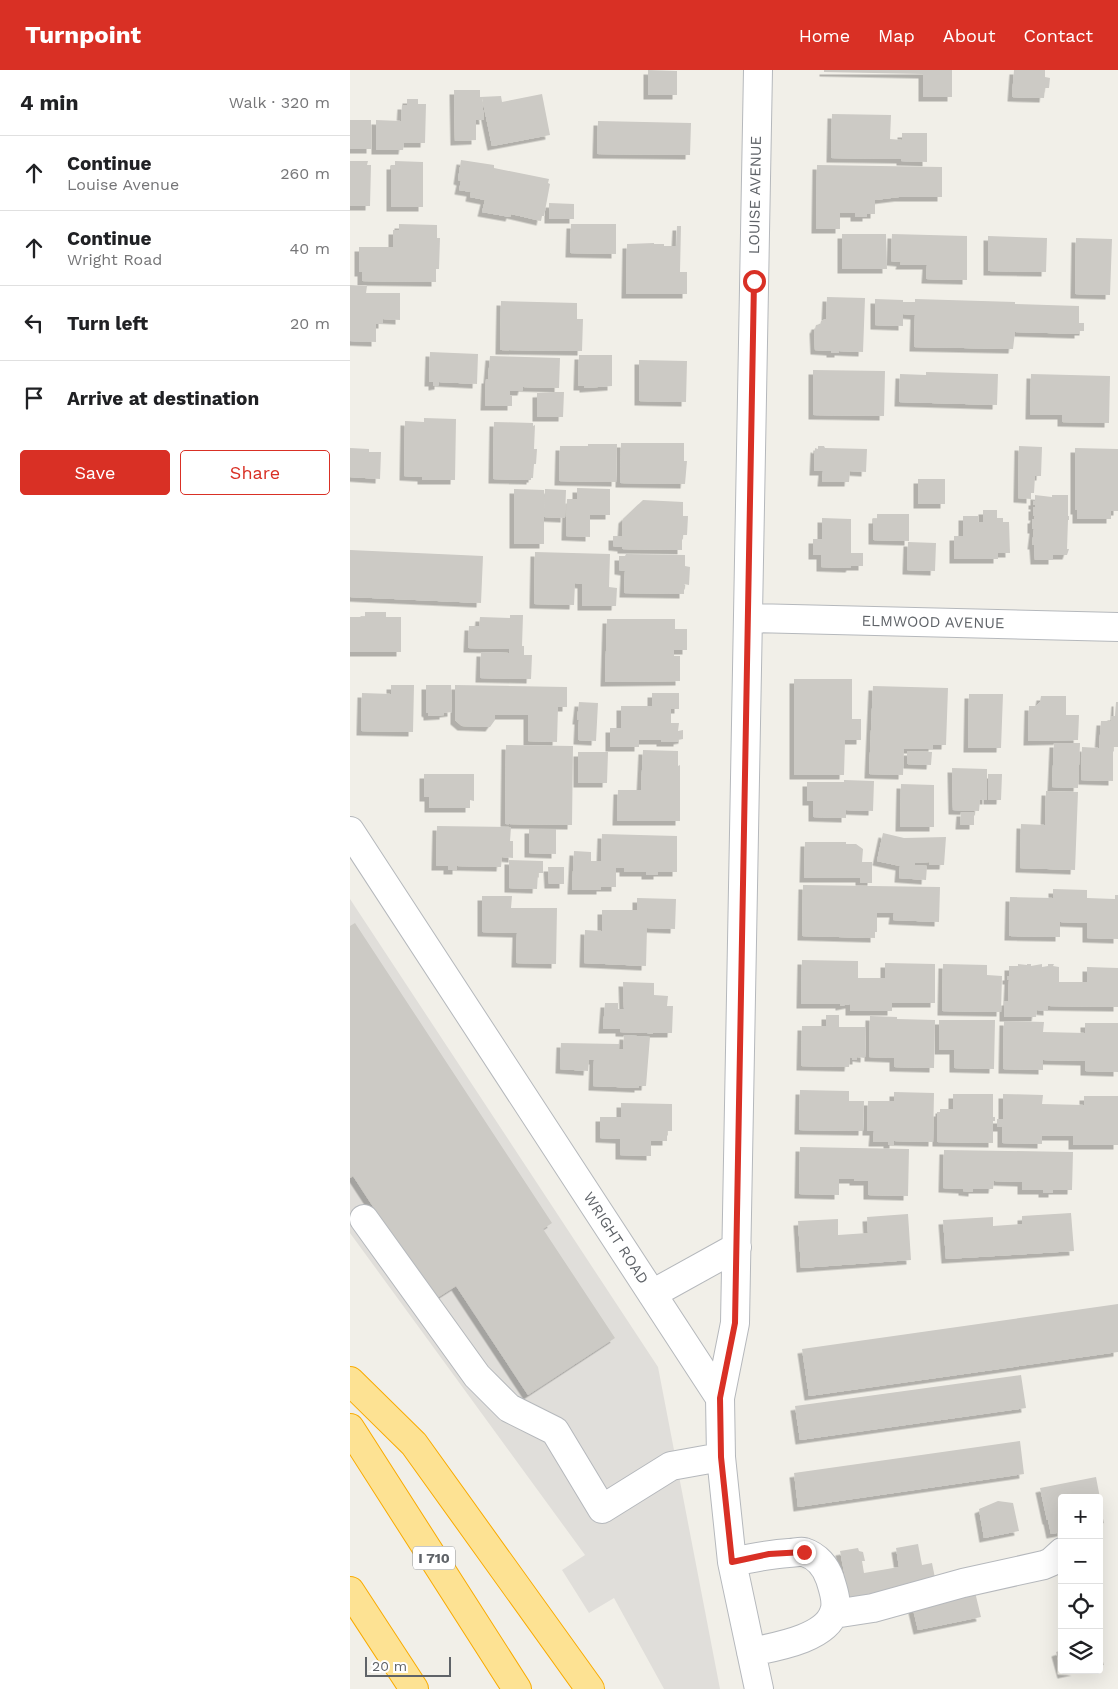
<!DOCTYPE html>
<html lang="en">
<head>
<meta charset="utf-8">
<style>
	body { margin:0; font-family:"Work Sans",sans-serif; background:#f2f2f2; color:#202124 }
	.controls { position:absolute; right:15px; bottom:15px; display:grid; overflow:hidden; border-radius:5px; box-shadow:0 5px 20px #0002 }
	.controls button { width:45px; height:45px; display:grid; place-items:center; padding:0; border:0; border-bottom:1px solid #e0e0e0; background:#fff; color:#202124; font:25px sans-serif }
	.scale { position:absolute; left:15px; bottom:12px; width:86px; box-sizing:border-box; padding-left:5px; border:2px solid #5f6368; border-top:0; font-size:14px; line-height:18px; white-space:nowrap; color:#5f6368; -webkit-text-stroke:4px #fff; paint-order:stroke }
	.stop { position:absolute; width:15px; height:15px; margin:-11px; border:4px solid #d93025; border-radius:50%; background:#fff }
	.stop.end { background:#d93025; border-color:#fff; box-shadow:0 1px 5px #0008 }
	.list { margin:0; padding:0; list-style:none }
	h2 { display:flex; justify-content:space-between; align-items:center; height:65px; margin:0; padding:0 20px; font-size:21px }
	h2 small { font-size:16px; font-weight:400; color:#757577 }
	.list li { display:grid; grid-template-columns:32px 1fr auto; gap:15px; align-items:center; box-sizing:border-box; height:75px; padding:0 20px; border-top:1px solid #e0e0e0 }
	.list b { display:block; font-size:19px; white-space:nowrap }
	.list p { margin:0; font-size:16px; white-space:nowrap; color:#757577 }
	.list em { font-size:16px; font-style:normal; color:#757577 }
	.actions { display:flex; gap:10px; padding:15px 20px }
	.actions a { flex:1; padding:11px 0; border:1px solid #d93025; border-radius:5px; text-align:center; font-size:18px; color:#d93025 }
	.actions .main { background:#d93025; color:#fff }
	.icon { flex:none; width:28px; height:28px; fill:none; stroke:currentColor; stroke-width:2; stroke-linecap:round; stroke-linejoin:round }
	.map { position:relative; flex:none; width:768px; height:1619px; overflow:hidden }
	header { display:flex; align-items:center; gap:30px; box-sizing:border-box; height:70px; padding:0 25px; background:#d93025; color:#fff }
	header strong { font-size:24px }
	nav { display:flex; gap:28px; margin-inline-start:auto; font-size:18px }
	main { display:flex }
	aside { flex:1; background:#fff }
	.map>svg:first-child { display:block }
	.industrial { fill:#e0deda }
	.building { fill:#cccac5; filter:url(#shadow) }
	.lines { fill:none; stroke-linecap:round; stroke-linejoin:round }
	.minor-casing { stroke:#b5b8bc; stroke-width:30 }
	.highway-casing { stroke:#f9ab00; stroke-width:30 }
	.minor { stroke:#fff; stroke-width:28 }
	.highway { stroke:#fde293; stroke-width:28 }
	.route { stroke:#d93025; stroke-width:6 }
	.labels { text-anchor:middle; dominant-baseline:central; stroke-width:4.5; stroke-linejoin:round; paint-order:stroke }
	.shield { fill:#fff; stroke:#8f9295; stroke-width:1 }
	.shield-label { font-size:14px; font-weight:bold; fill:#5f6368 }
	.street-label { font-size:15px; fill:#5f6368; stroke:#fff }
</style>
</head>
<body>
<header>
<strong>Turnpoint</strong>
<nav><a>Home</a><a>Map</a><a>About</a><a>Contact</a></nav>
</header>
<main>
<aside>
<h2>4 min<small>Walk · 320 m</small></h2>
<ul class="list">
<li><svg class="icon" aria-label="ahead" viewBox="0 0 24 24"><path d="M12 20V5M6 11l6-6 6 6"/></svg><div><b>Continue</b><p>Louise Avenue</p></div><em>260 m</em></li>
<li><svg class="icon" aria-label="ahead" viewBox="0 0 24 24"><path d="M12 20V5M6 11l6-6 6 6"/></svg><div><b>Continue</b><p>Wright Road</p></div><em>40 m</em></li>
<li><svg class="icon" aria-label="left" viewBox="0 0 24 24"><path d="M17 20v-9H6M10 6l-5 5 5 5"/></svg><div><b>Turn left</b></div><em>20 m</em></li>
<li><svg class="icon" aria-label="arrive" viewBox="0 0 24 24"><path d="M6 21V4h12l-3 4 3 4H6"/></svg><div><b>Arrive at destination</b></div></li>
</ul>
<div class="actions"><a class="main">Save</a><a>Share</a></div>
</aside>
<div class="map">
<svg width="768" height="1619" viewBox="0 0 768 1619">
	<defs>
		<filter id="shadow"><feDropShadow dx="-4.5" dy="4.5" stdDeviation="0" flood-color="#0004"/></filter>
	</defs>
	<rect width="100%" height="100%" fill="#f1efe8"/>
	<path class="industrial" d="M0 829 308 1297 370 1619H314L264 1528 239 1543 212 1500 235 1485 0 1163Z"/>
	<path class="building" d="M298 0 327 1V25H298Z
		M474 0H602V27H573V4L474 2Z
		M664 0H695V7L700 8 699 18H695L694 28 662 27Z
		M104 20H130V27L151 26 152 32 192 24 200 65 142 76 132 28 134 50H126V70L105 71Z
		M57 29H68V34H76L75 73H54L53 80H26V50L51 51 52 35H57Z
		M482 44 541 45 540 69 552 70V63H577V92L551 91V89L481 88Z
		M0 50H21V79H0Z
		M248 51 341 53 340 85 247 84Z
		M111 90 144 95V98L199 109 198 113 200 114 194 146H192L191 151 161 144 160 147 132 142 135 130 120 127 121 122 109 120 111 111 108 110Z
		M0 91H18L17 95H21L20 136H0Z
		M45 91 73 92V137H41V95H45Z
		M467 95 592 97V127H549L525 130V144H517V147H505V143H490V159H466Z
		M199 133 224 134V149H199Z
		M49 154 87 155V168H90L89 199H86V212L12 211V202H9V177H43V160H49Z
		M221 154H266V184L220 183Z
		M327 156H331L330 202H337V224H276L277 174 304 173V174H314V176H326Z
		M492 164H536L537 199H492Z
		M542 164 617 166V210L576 209 577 195H550L551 192 541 191Z
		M638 166 697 168 696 202 638 201Z
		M726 168 762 169 760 225 725 224Z
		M0 215 17 216 16 223H50V250L33 249V254H26V272L0 271Z
		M477 227 515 228 513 282 489 281V283H481V281L465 280 464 258 465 259 466 255H470L471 251 476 249Z
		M525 229 553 230V232H565V229L665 232V234L729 236V253H734V261H729V264L665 262 663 279 564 277 565 245 553 244V256L525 255Z
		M151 231 227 233V249H233L232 281 150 280Z
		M80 282 128 284 127 314 89 312V315L83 316V312H79Z
		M229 285H262V316L234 318V316H228Z
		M140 286 210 288 209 318 173 317 172 321H160V326H162V336H135L136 309H138Z
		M289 290 337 291 336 332 289 331Z
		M463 300 535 301 534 346 463 345Z
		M576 302 648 304 647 335 549 332 550 304 576 305Z
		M681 304 760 306 759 353 712 352V345H680Z
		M205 322H214L213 347H187V323Z
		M74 348 106 349 105 410H72V407L54 406 55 351 74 352Z
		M144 352 183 353V356L185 355 184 379H187L186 394H184L183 408H181V410L143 409Z
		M271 373H334V391H337L335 414 270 413Z
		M238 374H267L266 412 209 411 210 376H238Z
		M468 376H474L475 378 517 379 516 402 500 401 499 412H472L473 401H464L465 378 468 379Z
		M669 376 692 377 691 406H685L684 423H681V429L668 428Z
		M0 378 19 379V382H31L30 409 0 407Z
		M725 378 768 379V441H761V449H727V440H725Z
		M568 409H595V434H568Z
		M227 418 260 419V445H240V467L216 466 217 429H227Z
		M164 419 194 420V474H164Z
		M195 419 216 420 215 448 194 447Z
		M685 425 702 427V425H718V446H719V450H718L717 479H719L717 485H703V490H685L684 475H682L684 459H682V449H684L685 446H683V437H685V435H683V431H685Z
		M293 430 333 432V446H338L337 465H332V480L272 479V477L263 476V466H272L273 449Z
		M633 440H647V448H653V452H659L660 483H648V489H604V466H613V446H628V452H633Z
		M527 444H559V471L523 470V449H527Z
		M472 448 501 449V483H513V496H501L500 498 471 497V485H463V469H472Z
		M558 472 586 473 585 501 557 500Z
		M0 480 133 486 131 533 0 527Z
		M185 482 260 484 259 517 267 518 266 536H232V514L225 513 224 535 184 534Z
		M276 484 335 485V496L340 497 339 515 334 514V524L274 523 275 501 269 500V486H275Z
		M15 542H36V547H51V582H0V547H15Z
		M160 545H173L172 576H174V585H182L181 609 130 608 131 582 159 583V579L118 578 119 556H129L130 547 160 548Z
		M257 549H325V559H337V580H324V586H330V611L255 612Z
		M444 609H502V649H511V670H495L494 705H444Z
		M41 615H64L63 662 11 661 12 623 41 624Z
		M76 615H101L102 642 94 643V645L78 646V643L76 642Z
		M105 615 217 617V637H208L207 672 178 671V645H145V650L140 657 112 656 105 650Z
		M523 616 598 618 596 675H583V679H554L553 705 519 704Z
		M302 623H329V639H321V653H329L328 661 333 660V669L328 670V672H311V670H289V677H260V658H271V636H302Z
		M619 624H653L651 678H618Z
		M691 626H716V645H729L728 670 678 671 679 636H686L690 632Z
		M229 632 248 633 246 671 228 670 229 650H227Z
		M766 632H768V677H763V711L731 710 732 677 749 678 751 651H761L762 646H765Z
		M704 673H730L728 718 702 717Z
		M156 675 223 676 222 755 155 754Z
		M293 680 328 681V696L330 695V751H267L268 720H291Z
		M557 681 582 682 581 695 557 694Z
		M228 682H258L257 713H228Z
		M602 698 637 699V730L606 729 630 730 629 741 603 740Z
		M74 704H124V731L120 730V738H79V727H74Z
		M638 704H652L651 730H638Z
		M494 710 524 711 523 741 496 740V748L463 747V731H457V712H494Z
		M551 714 584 715V757H550Z
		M696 721 728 722 725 800 670 798 671 754 695 755Z
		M611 742H624V755H610Z
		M87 756 161 757 160 771H163V788L152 787 151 797 107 796V800H98V796H86Z
		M179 759H206V784L179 783Z
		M533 763 554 768 596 767 594 795H579V792L565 793V795L577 796 576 810 549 808 550 796 527 791Z
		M252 764 327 766V802H308V805H296V802H274V798H266V817H251V820H222L224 781 241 782V791H251Z
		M455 772H496V774H506L513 779 512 792H522V813H510V808H454Z
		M159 790 193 791V803H188L187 819 159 818Z
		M198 797H214V814H199Z
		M453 815 590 817 589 852 543 850 544 843H527V862H525V868L452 866Z
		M703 819 737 820V828L765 829V825H768V869L737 868V853L710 852V867L659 866 660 827 703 828Z
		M132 826H162L161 838H207L206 894 166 893 167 863 132 862Z
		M287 828 326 829 325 859 297 858 296 896 234 893 235 860 252 861V840H287Z
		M5 853 202 1153 193 1159 265 1268 178 1325 106 1216 84 1230 3 1106 0 1108V856Z
		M452 890 508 891V908H535V893L585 894V933H542V941H500V934L490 936V934H451Z
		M593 894 637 895V905L652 906 651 942 592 941Z
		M668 894 677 895V894H681V896L692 894V897L698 896V894H704L703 896 709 897V912H737V897L768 898V937L698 936V941L687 940 686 947H654V931H658L659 910H657V906H659V896H668Z
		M273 912 304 913V925L318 926 317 936H323L322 963H303V964L297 963 270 962V959H253L255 933H268V939H274Z
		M476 945H489V957H516L515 988 507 987V990H502V988L500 987 499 997 451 996 452 956H476Z
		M520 946 547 947V949L585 950 584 998 544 997V988L519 987Z
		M589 950H645L644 999 604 998V980H589Z
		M654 951 694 952 693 962 735 963V953H768V1002L735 1001V991L693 990V1000L653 999Z
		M274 965 300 967 296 1016H289V1018L243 1016 244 990H239L238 1001 210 999 211 973 269 974V979H273Z
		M450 1020 499 1021V1031H514L513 1061 449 1060Z
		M544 1022 584 1023 583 1072 544 1071V1075H538V1072H523L524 1061H517L518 1031H544Z
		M603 1024H643V1047H645V1051H643V1073L587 1072V1042H590V1039H603Z
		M653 1024 693 1025 692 1034 734 1035V1026H768V1075H723V1066H692V1074L652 1073V1057H647V1049H653Z
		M271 1033 322 1034V1061H317V1071H301V1086L270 1085V1069L250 1068V1047H271Z
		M450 1077 559 1079 558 1126 518 1125V1111H504V1109H489V1125L449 1124Z
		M594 1080 723 1082 722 1120H703V1123H693V1120H672V1112L644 1111 643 1119H623V1122L613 1121V1119L593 1118Z
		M721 1143 724 1181 596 1189 593 1150 643 1147V1156L672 1154V1146Z
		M558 1144 561 1190 451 1198 448 1151 488 1149V1165L518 1163 517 1147Z
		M768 1234V1282L459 1326 452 1279Z
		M671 1305 676 1338 450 1370 445 1336Z
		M670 1371 674 1404 448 1437 444 1403Z
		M746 1407 750 1428H712V1462L701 1464 698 1450H697L690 1418Z
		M648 1431 663 1433 669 1461 634 1468 629 1439Z
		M749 1431 754 1453 749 1455Z
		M568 1474 572 1495 582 1493 586 1513 500 1535 497 1518 491 1519 489 1508 495 1507 490 1481 508 1478 509 1481 513 1482 515 1491H512L514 1503 549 1497 546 1478Z
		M625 1522 631 1547 568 1560 562 1535Z
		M749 1579 754 1595 749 1596Z
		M712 1580V1600L726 1601 712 1604 706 1582Z"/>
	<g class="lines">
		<defs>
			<path id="minor" d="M398 548 768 557
				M0 761 370 1328 371 1387 382 1492 409 1619
				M14 1149 127 1306 159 1338 205 1361 252 1439 321 1396 371 1387
				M302 1224 387 1177
				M370 1328 385 1253 408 0
				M382 1492C401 1488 420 1484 439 1483 444 1483 450 1481 454 1482 467 1486 476 1497 480 1509 483 1519 488 1532 484 1542 476 1569 424 1577 401 1582
				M484 1544 523 1538 613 1513 694 1495 701 1492 712 1482"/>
			<path id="highway" d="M0 1311 64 1374 240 1619
				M0 1358 167 1619
				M0 1521 64 1619"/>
		</defs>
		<use href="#minor" class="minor-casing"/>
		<use href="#highway" class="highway-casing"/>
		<use href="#minor" class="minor"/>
		<use href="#highway" class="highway"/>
	</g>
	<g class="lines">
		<path class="route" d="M404 211 385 1253 370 1328 371 1387 382 1492 419 1484 454 1482"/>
	</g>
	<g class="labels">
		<rect class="shield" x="63" y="1476.5" width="42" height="23" rx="4"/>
		<g class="shield-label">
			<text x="84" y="1488">I 710</text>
		</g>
		<g class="street-label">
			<text transform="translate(405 125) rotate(-89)">LOUISE AVENUE</text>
			<text transform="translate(583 552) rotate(1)">ELMWOOD AVENUE</text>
			<text transform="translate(266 1168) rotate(57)">WRIGHT ROAD</text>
		</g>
	</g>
</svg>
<div class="controls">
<button>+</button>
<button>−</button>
<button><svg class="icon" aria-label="locate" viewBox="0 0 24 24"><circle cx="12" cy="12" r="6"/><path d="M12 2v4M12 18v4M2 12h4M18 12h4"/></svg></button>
<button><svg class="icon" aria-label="layers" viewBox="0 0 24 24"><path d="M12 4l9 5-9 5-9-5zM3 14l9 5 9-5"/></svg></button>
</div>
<div class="scale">20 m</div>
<div class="stop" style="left:404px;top:211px"></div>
<div class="stop end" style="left:454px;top:1482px"></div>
</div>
</main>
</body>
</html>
